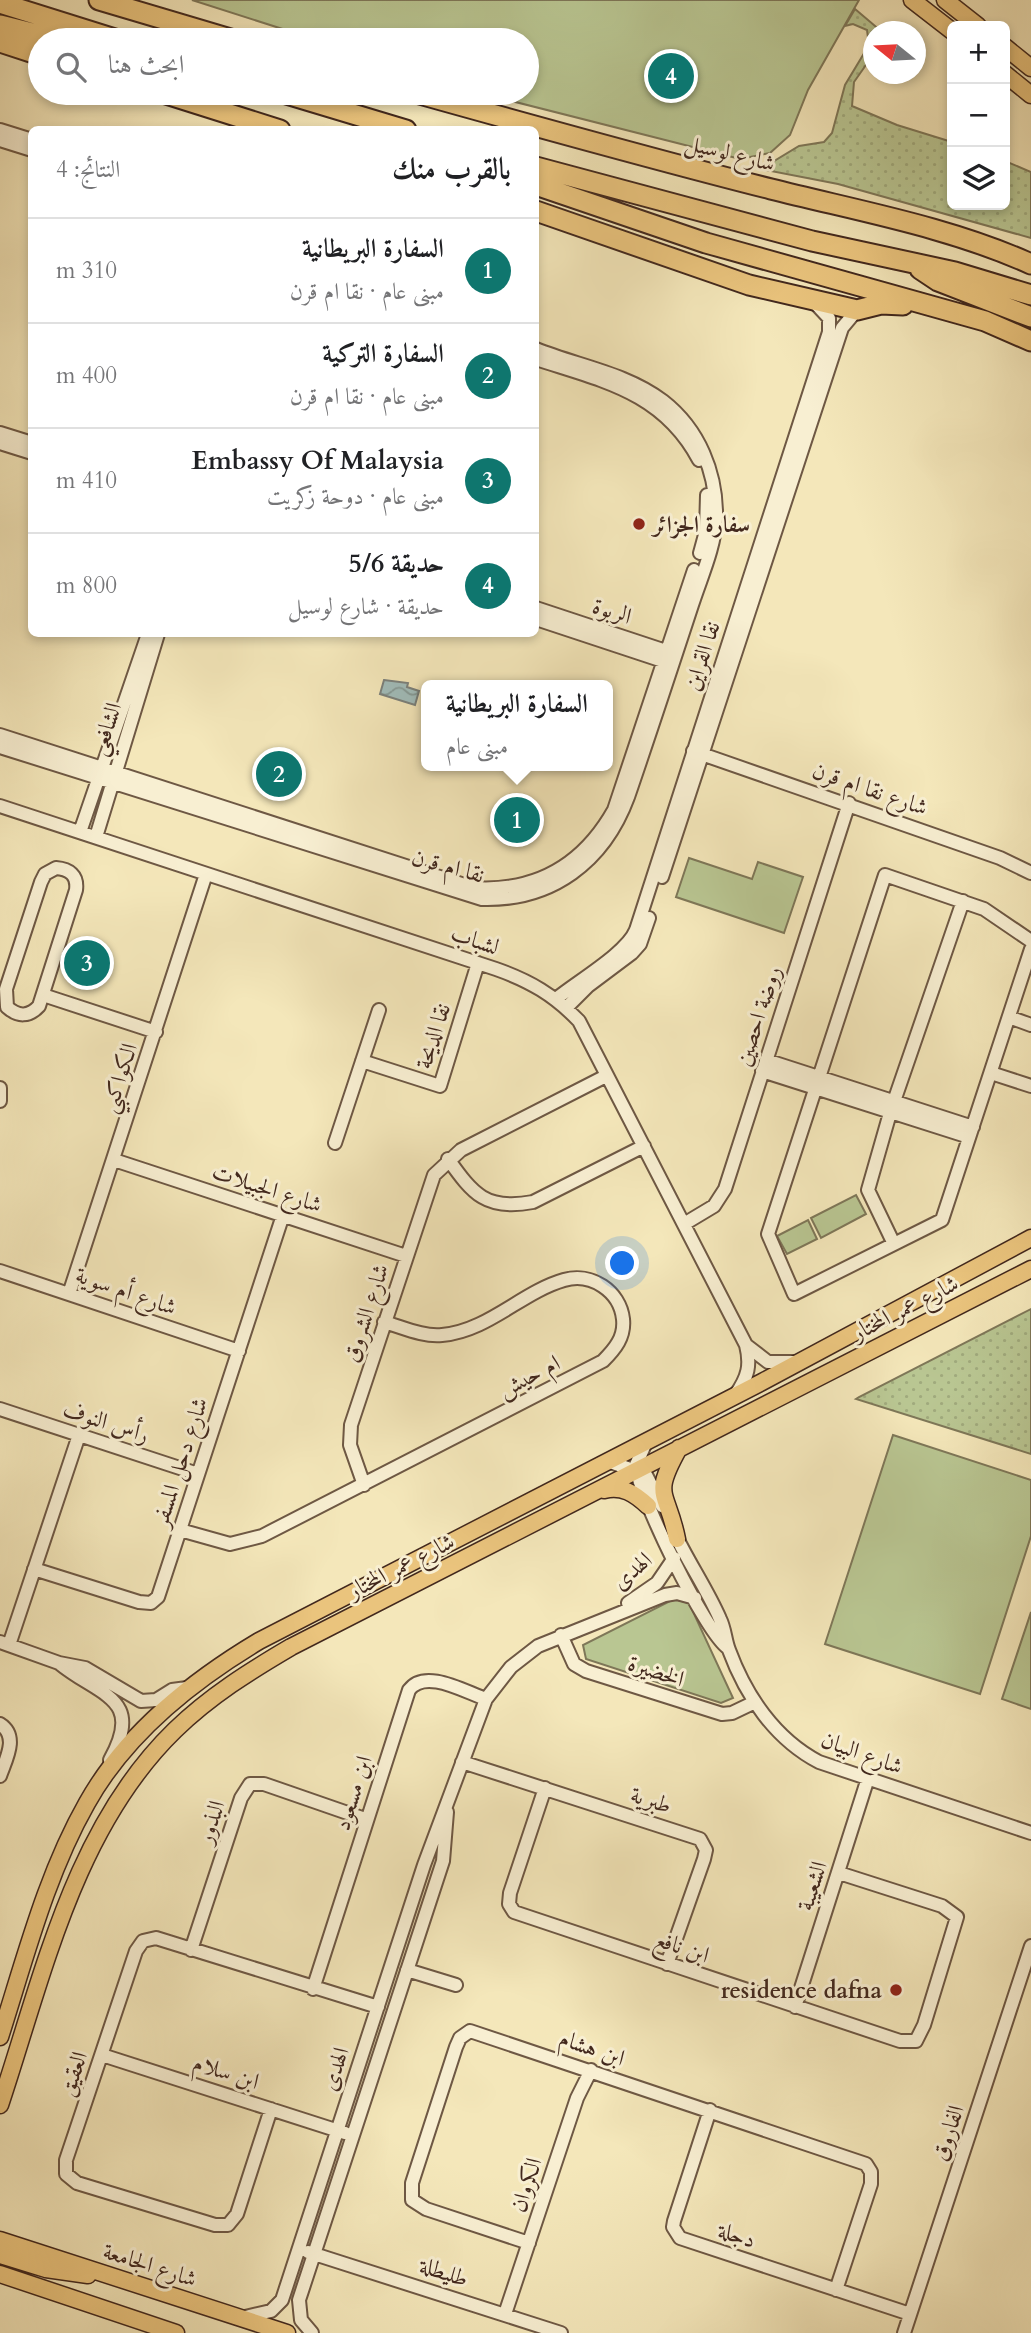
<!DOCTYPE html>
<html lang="ar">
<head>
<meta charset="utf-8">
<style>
	body { margin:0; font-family:Cardo,Amiri,serif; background:#f2f2f2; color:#202124; direction:rtl }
	.controls { position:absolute; right:21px; top:21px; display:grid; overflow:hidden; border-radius:10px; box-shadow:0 4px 10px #0003 }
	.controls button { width:63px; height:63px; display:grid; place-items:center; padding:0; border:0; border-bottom:2px solid #e0e0e0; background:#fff; color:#202124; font:35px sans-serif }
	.compass { position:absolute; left:863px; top:21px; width:63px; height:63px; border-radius:50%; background:#fff; box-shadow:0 4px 10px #0003; rotate:288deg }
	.you { position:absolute; left:623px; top:1264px; width:24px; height:24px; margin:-18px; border:5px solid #fff; border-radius:50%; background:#1a73e8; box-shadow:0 0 0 10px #1a73e833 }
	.badge { display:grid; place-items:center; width:46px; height:46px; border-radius:50%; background:#0f766e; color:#fff; font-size:23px; font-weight:700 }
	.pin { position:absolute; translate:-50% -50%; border:4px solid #fff; box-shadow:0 2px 7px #0006 }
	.popup { position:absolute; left:421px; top:680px; width:192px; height:91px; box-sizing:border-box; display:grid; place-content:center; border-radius:10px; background:#fff; filter:drop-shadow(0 2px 5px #0005); font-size:23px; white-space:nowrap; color:#757577 }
	.popup b { font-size:26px; color:#202124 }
	.popup::after { content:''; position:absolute; left:50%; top:100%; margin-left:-14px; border:14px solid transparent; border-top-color:#fff }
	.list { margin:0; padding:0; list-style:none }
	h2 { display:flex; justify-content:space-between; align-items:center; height:91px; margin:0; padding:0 28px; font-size:30px }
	h2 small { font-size:23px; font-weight:400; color:#757577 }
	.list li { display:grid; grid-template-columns:46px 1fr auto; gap:21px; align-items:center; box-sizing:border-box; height:105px; padding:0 28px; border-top:2px solid #e0e0e0 }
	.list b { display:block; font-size:26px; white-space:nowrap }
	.list p { margin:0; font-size:23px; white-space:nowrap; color:#757577 }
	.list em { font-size:23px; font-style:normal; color:#757577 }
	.icon { flex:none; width:38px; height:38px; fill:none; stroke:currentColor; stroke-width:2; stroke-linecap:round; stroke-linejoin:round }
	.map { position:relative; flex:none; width:1031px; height:2333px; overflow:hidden; direction:ltr }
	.search { position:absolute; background:#fff; box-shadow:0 4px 10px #0003; left:28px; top:28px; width:511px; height:77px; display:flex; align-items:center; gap:18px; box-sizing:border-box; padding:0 24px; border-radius:38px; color:#757577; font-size:26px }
	.panel { position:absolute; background:#fff; box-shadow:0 4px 10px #0003; left:28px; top:126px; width:511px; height:511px; border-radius:10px; direction:rtl }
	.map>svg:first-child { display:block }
	.green { fill:#b9c692; stroke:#7e7758; stroke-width:2 }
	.garden { fill:url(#garden-dots); stroke:#7e7758; stroke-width:2 }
	.water { fill:url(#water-waves); stroke:#7b817c; stroke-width:2 }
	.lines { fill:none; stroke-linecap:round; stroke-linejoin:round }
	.minor-casing { stroke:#6e5844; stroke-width:16 }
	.major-casing { stroke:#42281d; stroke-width:19 }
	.highway-casing { stroke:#42281d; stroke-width:23 }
	.minor { stroke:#f8efd2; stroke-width:12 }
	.major { stroke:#eac47d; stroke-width:16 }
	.highway { stroke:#eac47d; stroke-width:19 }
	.poi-dot { fill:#8f2418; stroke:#f8efd2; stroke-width:2.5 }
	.labels { text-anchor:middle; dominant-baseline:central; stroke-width:6; stroke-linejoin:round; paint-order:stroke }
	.street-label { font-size:23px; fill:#42281d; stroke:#f8efd2 }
	.poi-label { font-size:23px; font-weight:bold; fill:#42281d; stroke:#f8efd2; text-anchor:start }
</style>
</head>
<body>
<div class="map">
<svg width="1031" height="2333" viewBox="0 0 1031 2333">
	<defs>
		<pattern id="garden-dots" width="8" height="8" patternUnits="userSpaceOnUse" patternTransform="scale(1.75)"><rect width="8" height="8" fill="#b9c692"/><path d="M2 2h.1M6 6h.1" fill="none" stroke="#a0aa7d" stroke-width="1.8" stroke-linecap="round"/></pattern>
		<pattern id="water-waves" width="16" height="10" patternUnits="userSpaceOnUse" patternTransform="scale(1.75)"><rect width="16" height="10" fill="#a1bdbb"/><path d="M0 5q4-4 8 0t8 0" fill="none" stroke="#859a97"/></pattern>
	</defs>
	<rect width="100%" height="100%" fill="#f4e7ba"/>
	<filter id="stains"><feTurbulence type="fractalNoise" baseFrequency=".00286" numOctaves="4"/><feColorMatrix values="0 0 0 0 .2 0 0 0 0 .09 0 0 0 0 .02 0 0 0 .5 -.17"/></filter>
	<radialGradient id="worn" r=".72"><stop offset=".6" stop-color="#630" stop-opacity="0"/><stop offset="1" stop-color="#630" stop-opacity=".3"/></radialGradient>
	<path class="green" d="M192 0H859L808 90 790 135 770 153 740 159 480 93H527V40H317Z
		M689 858 752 879 758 862 803 877 784 933 676 897Z
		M856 1195 866 1214 821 1238 811 1218Z
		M808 1220 817 1239 787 1254 777 1236Z
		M893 1435 1031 1480V1536L980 1694 825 1644Z
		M674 1599 689 1603 733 1698 721 1703 586 1659 583 1645Z
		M1031 1612V1709L1002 1699Z"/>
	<path class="garden" d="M855 9 881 31 874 32 873 55 854 82 852 106 897 125 952 142V205H1005V161L1031 172V238L838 184 761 169 799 146 824 142 832 133 845 85 869 45 867 30 853 24 845 26Z
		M1031 1309V1454L856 1399 859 1397Z"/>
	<path class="water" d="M384 680 408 683 407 687 419 691 415 705 380 694Z"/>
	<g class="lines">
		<defs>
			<path id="minor" d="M0 130 32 140
				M0 140 32 150
				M536 359C603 381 663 392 699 460
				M0 433 32 443
				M0 443 32 453
				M700 553 706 531 707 495
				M536 608 672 653
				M536 619 672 664
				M0 735 474 888C537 892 583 865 614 810L694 570
				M0 747 482 899C552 901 604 862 628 797 650 733 671 669 692 605 701 577 715 547 716 518 717 473 699 429 663 401 626 373 578 366 536 349
				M693 751 1000 858 1031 873
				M0 806 496 969C530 981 554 995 579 1021L746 1345C751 1365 748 1377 736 1394
				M80 832 148 634
				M96 837 158 634
				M56 868C69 869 78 875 76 890L39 1006C29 1017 18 1017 7 1007L6 989 41 882 45 874Z
				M662 877 842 328 857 310
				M1031 941 984 909 885 875 768 1234 794 1294 942 1220 1031 949
				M43 995 156 1032
				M556 999C578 981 627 953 636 930L829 332V318L814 302
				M566 1008 588 986 632 953 640 944 649 918
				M1009 1017 1031 1025
				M766 1060 973 1127
				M362 1061 440 1086 478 963
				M762 1071 969 1137
				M991 1073 1031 1086
				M0 1088V1101
				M335 1143 379 1010
				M448 1159C473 1194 486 1211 533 1202L644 1146
				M114 1160 406 1256
				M684 1224 714 1206 725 1189 849 803
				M893 1242 868 1190 890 1113 963 901
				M0 1271 239 1351
				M69 1294 206 874
				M746 1345 768 1362H794
				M0 1409 198 1474
				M646 1442 636 1465C637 1493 706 1634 728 1648
				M608 1461 646 1475 662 1506
				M364 1485 350 1445 351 1425 434 1175 461 1150 606 1076
				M180 1530 230 1544 262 1536 603 1361C615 1349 625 1337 623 1319 620 1291 591 1272 564 1280 522 1292 488 1331 442 1335 423 1337 402 1327 384 1322
				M674 1532C688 1562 707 1589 720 1619 725 1629 725 1640 729 1650 746 1696 775 1739 819 1762L1031 1833
				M34 1569 139 1602 151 1603 158 1597 283 1215
				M628 1603 657 1583 674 1558
				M561 1635 574 1664 586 1671 722 1714 732 1713 755 1702
				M0 1642 59 1663 85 1668 141 1701 156 1700 172 1690 187 1688
				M9 1645 79 1435
				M59 1663C99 1696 145 1697 110 1760
				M0 1724C19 1736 6 1759 0 1776
				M462 1762 700 1839 706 1850 704 1859 667 1964
				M545 1788 510 1893 509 1904 514 1912 900 2041H916L924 2025 957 1917 942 1906 839 1873
				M191 1950 241 1798 250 1784H264L365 1819
				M407 1970 456 1985
				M313 1989 409 1690C425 1668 465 1692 486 1699
				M795 2007 868 1778
				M102 2055 345 2133
				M271 2109 237 2214 228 2225H215L77 2183 66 2174V2160L136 1951 143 1941 156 1938 378 2007
				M710 2110 674 2221 673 2227 680 2238 910 2314
				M529 2243 426 2209 412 2200V2183L456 2047 460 2038 470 2031 866 2164 871 2172V2184L836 2290
				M308 2252 561 2333
				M505 2314 577 2098 591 2070
				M245 2317 271 2311 282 2300 424 1865 486 1699 511 1667 538 1646 665 1595 677 1593 695 1598
				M312 2333 301 2320 299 2300 443 1861 447 1812
				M904 2333 1031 1946"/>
			<path id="major" d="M912 0 952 31
				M945 0 978 26
				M1005 47 1031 68
				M1005 74 1031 95
				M604 1490C622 1485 635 1494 648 1506
				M677 1539C667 1489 651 1498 679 1448
				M0 2037C25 1959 46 1875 87 1803 126 1733 192 1681 259 1641L762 1382 1031 1238
				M0 2105C43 1976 74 1828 175 1730 210 1696 250 1671 291 1647L1031 1269
				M0 2240 287 2333
				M0 2255 46 2269 88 2275
				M0 2274 176 2333"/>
			<path id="highway" d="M99 0 234 40
				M0 3 118 40
				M0 25 60 40
				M0 42 40 55
				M163 93 280 130
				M283 93 406 130
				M416 93C534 126 652 159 771 189 858 211 949 227 1031 264
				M536 167 812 241 955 272 1031 295
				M536 185 706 243 985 321 1031 341
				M536 211 749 285 857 310 881 304 903 305
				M920 269 938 281 1031 317"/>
		</defs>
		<use href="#minor" class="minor-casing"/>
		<use href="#major" class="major-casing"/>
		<use href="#highway" class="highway-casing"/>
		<use href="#minor" class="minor"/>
		<use href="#major" class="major"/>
		<use href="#highway" class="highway"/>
	</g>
	<g class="poi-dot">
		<circle cx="639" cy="524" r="7"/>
		<circle cx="896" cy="1990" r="7"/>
	</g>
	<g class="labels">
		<g class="street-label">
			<text transform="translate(730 153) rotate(14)">شارع لوسيل</text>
			<text transform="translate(612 611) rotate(18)">الربوة</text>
			<text transform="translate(702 656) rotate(-72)">نقا القراين</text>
			<text transform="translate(106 729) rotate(-72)">الشافعي</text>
			<text transform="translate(870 789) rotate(19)">شارع نقا ام قرن</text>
			<text transform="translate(448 866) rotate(15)">نقا ام قرن</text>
			<text transform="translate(475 940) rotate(19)">لشباب</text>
			<text transform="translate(758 1016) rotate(-72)">روضة احصين</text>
			<text transform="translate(433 1036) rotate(-72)">نقا الديحة</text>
			<text transform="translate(119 1078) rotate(-72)">الكواكبي</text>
			<text transform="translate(267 1188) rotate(18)">شارع الجبيلات</text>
			<text transform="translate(126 1291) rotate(19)">شارع أم سوية</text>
			<text transform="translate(905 1308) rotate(-27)">شارع عمر المختار</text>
			<text transform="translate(366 1313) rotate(-72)">شارع الشروق</text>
			<text transform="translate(529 1376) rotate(-27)">ام حيش</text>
			<text transform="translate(106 1422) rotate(18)">رأس النوف</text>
			<text transform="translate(180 1462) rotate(-72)">شارع دحل المسفر</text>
			<text transform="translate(401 1566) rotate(-27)">شارع عمر المختار</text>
			<text transform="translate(632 1571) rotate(-41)">الهدى</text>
			<text transform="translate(656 1671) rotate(18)">الخضيرة</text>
			<text transform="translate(862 1753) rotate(20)">شارع البيان</text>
			<text transform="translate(353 1793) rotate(-72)">ابن مسعود</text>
			<text transform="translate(651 1800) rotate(18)">طبرية</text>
			<text transform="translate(211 1822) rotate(-72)">البذور</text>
			<text transform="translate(812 1886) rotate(-72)">الشعيبة</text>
			<text transform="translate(682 1947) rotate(19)">ابن نافع</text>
			<text transform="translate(592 2048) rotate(19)">ابن هشام</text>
			<text transform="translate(335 2069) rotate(-72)">الهدى</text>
			<text transform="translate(226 2072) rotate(18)">ابن سلام</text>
			<text transform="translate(73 2074) rotate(-71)">العقيق</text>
			<text transform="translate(948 2133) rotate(-72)">الفاروق</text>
			<text transform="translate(526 2185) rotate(-72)">الكروان</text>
			<text transform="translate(737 2235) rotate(18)">دجلة</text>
			<text transform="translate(150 2265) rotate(18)">شارع الجامعة</text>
			<text transform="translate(444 2272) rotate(18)">طليطلة</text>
		</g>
		<g class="poi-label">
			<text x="653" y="524">سفارة الجزائر</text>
			<text x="882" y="1990" text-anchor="end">residence dafna</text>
		</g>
	</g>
	<rect width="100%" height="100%" filter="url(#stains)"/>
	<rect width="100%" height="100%" fill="url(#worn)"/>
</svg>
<div class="controls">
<button>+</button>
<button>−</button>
<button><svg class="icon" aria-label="layers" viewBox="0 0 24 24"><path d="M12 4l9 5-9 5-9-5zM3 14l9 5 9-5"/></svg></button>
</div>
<svg class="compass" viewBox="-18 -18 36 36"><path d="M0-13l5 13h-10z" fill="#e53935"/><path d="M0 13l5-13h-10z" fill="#757577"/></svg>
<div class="you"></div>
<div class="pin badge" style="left:517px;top:820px">1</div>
<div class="popup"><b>السفارة البريطانية</b>مبنى عام</div>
<div class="pin badge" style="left:279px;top:774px">2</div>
<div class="pin badge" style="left:87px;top:963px">3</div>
<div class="pin badge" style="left:671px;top:76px">4</div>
<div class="search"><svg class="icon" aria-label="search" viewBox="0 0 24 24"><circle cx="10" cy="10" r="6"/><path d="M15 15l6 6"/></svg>ابحث هنا</div>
<section class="panel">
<h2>بالقرب منك<small>النتائج: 4</small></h2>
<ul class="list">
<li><span class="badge">1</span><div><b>السفارة البريطانية</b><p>مبنى عام · نقا ام قرن</p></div><em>310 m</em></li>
<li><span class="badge">2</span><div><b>السفارة التركية</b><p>مبنى عام · نقا ام قرن</p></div><em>400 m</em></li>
<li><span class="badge">3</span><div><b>Embassy Of Malaysia</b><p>مبنى عام · دوحة زكريت</p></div><em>410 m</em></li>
<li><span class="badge">4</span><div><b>حديقة 5/6</b><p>حديقة · شارع لوسيل</p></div><em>800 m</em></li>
</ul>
</section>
</div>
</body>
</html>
